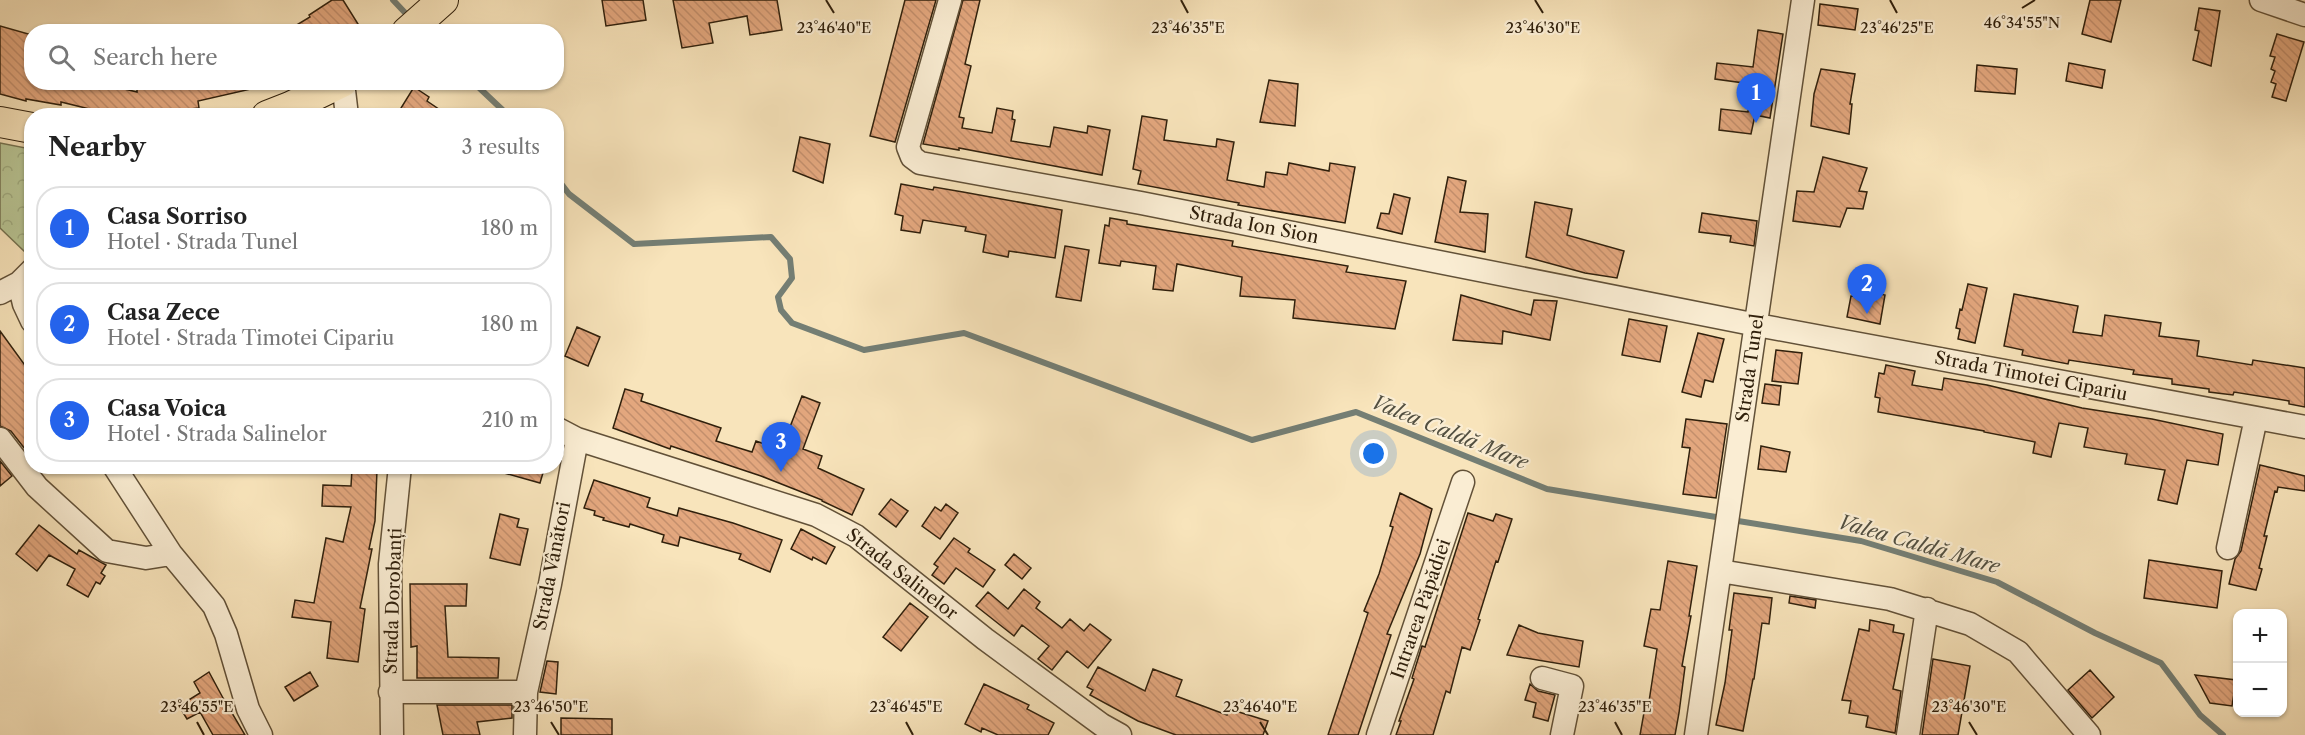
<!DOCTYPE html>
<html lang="en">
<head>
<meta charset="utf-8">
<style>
	body { margin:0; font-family:"Libre Caslon Text",serif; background:#f6f6f6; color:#222 }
	.controls { position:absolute; right:18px; bottom:18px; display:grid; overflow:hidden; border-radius:12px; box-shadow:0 2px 4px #0004 }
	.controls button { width:54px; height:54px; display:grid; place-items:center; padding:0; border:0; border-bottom:2px solid #e0e0e0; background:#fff; color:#222; font:30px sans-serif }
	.you { position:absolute; left:1374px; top:454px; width:21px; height:21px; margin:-15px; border:4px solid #fff; border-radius:50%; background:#1a73e8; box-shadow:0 0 0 9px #1a73e833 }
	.badge { display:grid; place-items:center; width:39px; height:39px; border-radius:50%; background:#2563eb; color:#fff; font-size:20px; font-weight:700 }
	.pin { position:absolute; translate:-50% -50px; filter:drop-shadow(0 2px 3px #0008) }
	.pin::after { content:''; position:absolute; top:32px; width:21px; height:18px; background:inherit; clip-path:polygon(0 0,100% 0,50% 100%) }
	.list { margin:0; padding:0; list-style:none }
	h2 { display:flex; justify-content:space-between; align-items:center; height:78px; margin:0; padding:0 24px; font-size:26px }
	h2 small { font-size:20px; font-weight:400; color:#767676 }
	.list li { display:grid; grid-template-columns:39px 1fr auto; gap:18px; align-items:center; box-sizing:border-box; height:84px; margin:0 12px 12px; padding:0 12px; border:2px solid #e0e0e0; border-radius:24px }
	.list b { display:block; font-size:22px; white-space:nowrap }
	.list p { margin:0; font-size:20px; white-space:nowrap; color:#767676 }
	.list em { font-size:20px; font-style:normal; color:#767676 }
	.icon { flex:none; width:33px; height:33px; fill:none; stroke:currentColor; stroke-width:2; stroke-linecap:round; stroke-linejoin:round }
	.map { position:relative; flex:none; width:2305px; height:735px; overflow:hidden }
	.search { position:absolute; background:#fff; box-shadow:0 2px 4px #0004; left:24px; top:24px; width:540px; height:66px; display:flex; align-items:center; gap:15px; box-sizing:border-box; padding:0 21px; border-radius:24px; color:#767676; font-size:22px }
	.panel { position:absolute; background:#fff; box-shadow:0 2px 4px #0004; left:24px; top:108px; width:540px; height:366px; border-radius:24px }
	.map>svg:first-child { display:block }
	.forest { fill:url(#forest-crowns); stroke:#747250; stroke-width:1.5 }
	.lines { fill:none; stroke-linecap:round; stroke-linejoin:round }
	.stream { stroke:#747e74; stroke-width:6 }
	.building { fill:url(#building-back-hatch); stroke:#30200c; stroke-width:1.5 }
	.minor-casing { stroke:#625138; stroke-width:25 }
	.major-casing { stroke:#30200c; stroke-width:32 }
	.minor { stroke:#faedd3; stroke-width:22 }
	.major { stroke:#f8e4bb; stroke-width:30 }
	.ticks { fill:none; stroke:#30200c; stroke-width:2 }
	.labels { text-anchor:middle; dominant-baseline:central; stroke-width:4.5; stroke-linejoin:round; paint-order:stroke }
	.street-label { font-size:18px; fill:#30200c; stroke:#faedd3 }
	.water-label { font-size:20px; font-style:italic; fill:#524f40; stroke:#faedd3 }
	.ticks-label { font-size:15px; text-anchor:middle; fill:#30200c; stroke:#faedd3; stroke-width:4.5; stroke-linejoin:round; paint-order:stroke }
</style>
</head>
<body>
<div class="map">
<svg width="2305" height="735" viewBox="0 0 2305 735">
	<defs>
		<pattern id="forest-crowns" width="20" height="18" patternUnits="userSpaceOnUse" patternTransform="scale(1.5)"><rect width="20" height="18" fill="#b8c594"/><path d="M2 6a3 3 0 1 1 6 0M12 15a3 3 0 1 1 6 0" fill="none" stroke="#9ea97e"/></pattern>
		<pattern id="building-back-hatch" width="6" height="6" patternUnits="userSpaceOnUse" patternTransform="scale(1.5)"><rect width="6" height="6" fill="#e3a77e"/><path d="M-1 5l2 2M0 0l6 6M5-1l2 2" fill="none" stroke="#c38f6c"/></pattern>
	</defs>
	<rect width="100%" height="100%" fill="#f8e4bb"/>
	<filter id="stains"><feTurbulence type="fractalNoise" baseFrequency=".00333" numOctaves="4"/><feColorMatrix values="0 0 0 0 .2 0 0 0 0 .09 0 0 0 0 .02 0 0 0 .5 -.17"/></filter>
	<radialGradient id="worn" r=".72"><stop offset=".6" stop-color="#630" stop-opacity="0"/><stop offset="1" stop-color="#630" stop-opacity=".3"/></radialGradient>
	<path class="forest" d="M0 143 31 149V241L25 252 0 228Z"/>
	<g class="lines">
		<path class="stream" d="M393 0 410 18
			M473 82 509 116
			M556 177 569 194 634 244 771 237 790 259 792 278 778 297 781 310 792 323 864 350 964 333 1252 440 1356 412 1547 489 1722 518
			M1732 520 1861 541 1997 582 2095 633 2161 663 2200 715 2223 735"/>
	</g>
	<path class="building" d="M332 0H343L363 32H285L310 17 309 15Z
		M602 0H643L646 20 606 26Z
		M673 0H777L782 30 750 35 747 16 709 23 713 43 682 48Z
		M905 0H936L895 142 870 136Z
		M963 0H980L965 64 971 66 959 117 964 118 962 128 992 133 997 108 1013 111 1012 119 1015 120 1011 141 1050 147 1054 127 1087 133 1088 126 1110 130 1102 175 959 148V150L923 144Z
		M2090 0H2121L2111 42 2082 34Z
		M1820 4 1858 9 1855 30 1818 25Z
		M2199 8 2220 11 2211 66 2193 60 2199 31 2195 30Z
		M0 26 32 35V82H96L137 92V82H250L251 89 198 101 199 108 163 112V114L118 116 61 102V105L26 99V101L0 94Z
		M1758 30 1783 34 1770 118 1755 115 1751 134 1719 130 1721 109 1748 112 1751 84 1715 79 1717 63 1753 67Z
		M2277 34 2304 42 2286 101 2272 97 2276 84 2271 82 2275 71 2271 69 2275 57 2270 56Z
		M2069 63 2105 70 2102 88 2066 81Z
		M1977 65 2017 69 2015 94 1975 91Z
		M1821 69 1855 74 1850 104H1852L1849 134 1811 126 1814 94Z
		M1269 80 1298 84 1295 126 1260 122Z
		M414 87 429 97 427 101 449 116H413L401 108Z
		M1142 116 1167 120 1164 140 1216 147 1217 139 1234 142 1227 180 1264 187 1266 172 1287 175 1289 163 1329 171 1330 163 1355 167 1345 223 1238 205 1239 203 1138 184 1141 171 1133 169Z
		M800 137 830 144 823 183 793 171Z
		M1823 157 1867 168 1859 191 1867 192 1863 209 1847 208 1840 227 1793 221 1797 191 1814 192Z
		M1448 177 1466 181 1460 212 1488 214 1485 252 1435 242Z
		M901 184 933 190 934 187 963 192 1062 210 1055 258 1009 251 1008 257 983 252 986 235 965 231 966 227 923 220 920 233 901 230 903 216 895 214Z
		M1394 194 1410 198 1402 234 1377 228 1381 213 1389 214Z
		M1535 202 1572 209 1567 235 1624 251 1617 278 1585 273 1526 257Z
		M1702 213 1757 221 1754 246 1730 242 1731 236 1699 232Z
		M1110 218 1127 221V224L1233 241 1232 246 1348 266 1346 272 1406 281 1395 329 1293 318 1295 300 1240 296 1242 277 1177 264 1173 291 1153 289 1156 266 1121 261 1120 266 1099 263 1105 225 1109 226Z
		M1065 246 1089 250 1081 301 1056 297Z
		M1968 284 1987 288 1975 343 1958 339 1960 329 1956 328 1960 309 1962 310Z
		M1860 290 1885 295 1880 324 1847 317 1851 296 1859 297Z
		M2014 294 2078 306 2073 332 2102 336 2105 315 2161 323 2159 336 2199 341 2197 356 2252 365 2253 360 2305 368V407L2289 404V401L2234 392 2233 395 2209 392V389L2172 384V379L2133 374 2134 370 2069 360 2068 364 2022 355 2023 350 2004 346Z
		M1461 295 1531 315 1534 300 1557 301 1550 340 1503 331 1502 344 1453 340Z
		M1629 319 1667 326 1660 362 1622 355Z
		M577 327 600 337 588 366 565 356Z
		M0 331 32 375V458L11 431 0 426Z
		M1698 333 1724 339 1713 382 1705 380 1701 397 1682 392Z
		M1776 350 1802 353 1798 384 1772 381Z
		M1886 365 1915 371 1912 385 1942 390 1944 378 1987 385 2082 408 2152 419 2223 434 2218 465 2187 460 2177 504 2158 500 2165 470 2125 464 2127 454 2084 447 2088 428 2059 423 2051 457 2033 453 2035 442 1984 432V431L1878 412 1880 398 1875 397 1879 373 1884 374Z
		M1765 384 1781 386 1779 405 1762 403Z
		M625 389 643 394 641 401 721 428 716 441 752 452 756 441 781 450 802 396 820 403 803 449 822 456 818 468 864 489 852 515 822 501V500L761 476 671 446 670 449 613 428Z
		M1686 419 1727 424 1716 498 1683 494 1690 448 1682 447Z
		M1761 446 1790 452 1786 472 1758 469Z
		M0 461 12 476 0 486Z
		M2260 465 2305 476V491L2278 487 2277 492 2275 491 2264 536H2267L2259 568 2262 569 2256 590 2229 584 2235 559 2241 551Z
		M497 466H545L540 483 497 471Z
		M352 469 377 470 375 521 369 549H372L360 608 365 609 358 662 327 658 331 622 292 617 295 600 314 603 326 538 343 542 351 507 322 506 323 485 351 486Z
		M594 480 650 498 647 507 677 516 679 508 733 523 782 540 770 572 739 559 741 554 680 537 678 546 662 542 664 535 630 524 629 527 603 520 604 518 594 515 595 511 584 508Z
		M1400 493 1432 509 1420 554 1387 634 1391 635 1358 735H1328L1368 613 1364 611 1379 574 1393 527 1390 526Z
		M891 499 908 511 896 527 879 514Z
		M946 504 958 513 940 539 922 526 935 507 941 511Z
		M1468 513 1493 521 1496 514 1512 519 1498 562 1496 561 1478 619 1480 620 1470 650 1462 647 1450 693 1446 691 1433 735H1396L1401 721H1399L1414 679 1412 678 1422 646 1425 647Z
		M500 514 519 519 517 527 528 529 520 565 490 558Z
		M39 525 77 554 79 550 106 565 101 573 105 576 100 584 96 582 88 597 67 585 75 569 49 555 37 571 16 554Z
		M801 529 835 547 826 564 813 557 812 560 791 549Z
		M954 538 970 549 968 552 995 570 983 587 956 568 944 584 932 575 938 567 934 564Z
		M1014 554 1031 568 1022 579 1005 565Z
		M2149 560 2222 571 2217 608 2144 598Z
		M1668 561 1697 566 1689 616H1691L1682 666 1685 667 1679 713 1675 735H1640L1645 707 1648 708 1657 649 1644 646 1651 609 1660 610Z
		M410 584H467L466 606H445L448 657 499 658 498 678H417V646L411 647Z
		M1024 589 1040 602 1036 608 1062 628 1070 619 1084 631 1090 624 1111 640 1088 668 1067 651 1052 670 1038 659 1049 646 1022 625 1014 636 976 606 988 592 1008 609Z
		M1734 593 1772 598 1769 624 1762 623 1754 679H1753L1743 731 1716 725 1725 683 1732 630H1729Z
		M1790 596 1816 600 1815 608 1789 603Z
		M910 603 928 617 901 651 883 637Z
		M1870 620 1894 625 1893 632 1904 634 1893 689 1901 691 1895 733 1866 727 1868 716 1849 713 1851 701 1842 700 1859 629 1869 631Z
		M1519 625 1538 633 1583 641 1579 667 1507 655Z
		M1933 659 1970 666 1958 735H1922Z
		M547 661 558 662 556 694 540 692Z
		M1098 667 1145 691 1153 669 1182 680 1176 696 1227 715 1229 709 1268 721 1263 735H1176L1138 721 1090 695 1093 690 1087 687Z
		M2090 670 2114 697 2092 718 2068 690Z
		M209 672 223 698 245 735H213L200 712 187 719 179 706 200 693 194 682Z
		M310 672 318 686 294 701 285 687Z
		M2195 675 2236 680 2232 706 2210 703Z
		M984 684 1029 705 1027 709 1054 723 1048 735H998L982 728 981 732 965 724Z
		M1530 684 1538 691 1555 695 1548 721 1533 717 1536 703 1525 700Z
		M437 705H512V718L477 722 480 735H443Z
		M561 718 612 719V735H561Z"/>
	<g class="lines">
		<defs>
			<path id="minor" d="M950 0 908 147 912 157 920 163 1141 203 1757 325 2305 427
				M2261 0 2305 15
				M343 82 347 116
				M19 283 24 304 32 321
				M0 293 19 283 32 270
				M556 428 577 439 816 515 856 536 985 639 1102 725 1120 735
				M0 439 37 487 107 551 146 558 171 554
				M114 466 171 554 214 606 226 634 248 709 261 735
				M2228 548 2256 418
				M1720 571 1890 599 1970 624 2018 652 2089 735
				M1542 678 1572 686 1562 735
				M390 692H526
				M392 735 390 564 400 466
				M525 735 526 692 550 584 577 439
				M1378 735 1463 482
				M1696 735 1803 0
				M1908 735 1927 609"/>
			<path id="major" d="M407 32 443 0
				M267 116 290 107 342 82
				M0 122 32 128"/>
		</defs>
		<use href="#minor" class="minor-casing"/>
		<use href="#major" class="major-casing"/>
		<use href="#minor" class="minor"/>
		<use href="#major" class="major"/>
	</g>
	<path class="ticks" d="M826 0 834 13M1181 0 1188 13M1535 0 1543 13M1890 0 1897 13M2022 8 2035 0M197 722 204 735M551 722 559 735M906 722 913 735M1260 722 1268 735M1615 722 1622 735M1969 722 1977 735"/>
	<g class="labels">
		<g class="street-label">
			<text transform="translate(1254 225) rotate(11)">Strada Ion Sion</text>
			<text transform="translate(1750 368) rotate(-82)">Strada Tunel</text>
			<text transform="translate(2031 376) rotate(11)">Strada Timotei Cipariu</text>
			<text transform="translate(552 566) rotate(-79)">Strada Vânători</text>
			<text transform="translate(902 574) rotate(38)">Strada Salinelor</text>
			<text transform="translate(393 601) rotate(-88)">Strada Dorobanți</text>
			<text transform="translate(1421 609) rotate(-71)">Intrarea Păpădiei</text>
		</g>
		<g class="water-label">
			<text transform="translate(1450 432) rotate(22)">Valea Caldă Mare</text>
			<text transform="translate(1919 544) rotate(16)">Valea Caldă Mare</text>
		</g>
	</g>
	<g class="ticks-label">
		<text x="2022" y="28">46°34'55"N</text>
		<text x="1543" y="33">23°46'30"E</text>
		<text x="1897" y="33">23°46'25"E</text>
		<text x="834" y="33">23°46'40"E</text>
		<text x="1188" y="33">23°46'35"E</text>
		<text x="197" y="712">23°46'55"E</text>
		<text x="551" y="712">23°46'50"E</text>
		<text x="906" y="712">23°46'45"E</text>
		<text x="1260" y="712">23°46'40"E</text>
		<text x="1615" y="712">23°46'35"E</text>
		<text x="1969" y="712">23°46'30"E</text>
	</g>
	<rect width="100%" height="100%" filter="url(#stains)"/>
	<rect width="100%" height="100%" fill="url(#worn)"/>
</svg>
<div class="controls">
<button>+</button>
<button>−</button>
</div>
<div class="you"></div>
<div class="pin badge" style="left:1756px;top:123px">1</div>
<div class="pin badge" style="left:1867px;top:314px">2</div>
<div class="pin badge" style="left:781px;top:472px">3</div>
<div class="search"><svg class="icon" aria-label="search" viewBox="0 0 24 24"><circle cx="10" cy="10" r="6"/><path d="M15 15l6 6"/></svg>Search here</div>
<section class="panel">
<h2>Nearby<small>3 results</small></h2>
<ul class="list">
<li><span class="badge">1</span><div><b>Casa Sorriso</b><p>Hotel · Strada Tunel</p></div><em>180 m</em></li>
<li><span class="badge">2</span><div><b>Casa Zece</b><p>Hotel · Strada Timotei Cipariu</p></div><em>180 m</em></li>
<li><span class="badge">3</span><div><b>Casa Voica</b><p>Hotel · Strada Salinelor</p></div><em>210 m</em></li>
</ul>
</section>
</div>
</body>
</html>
